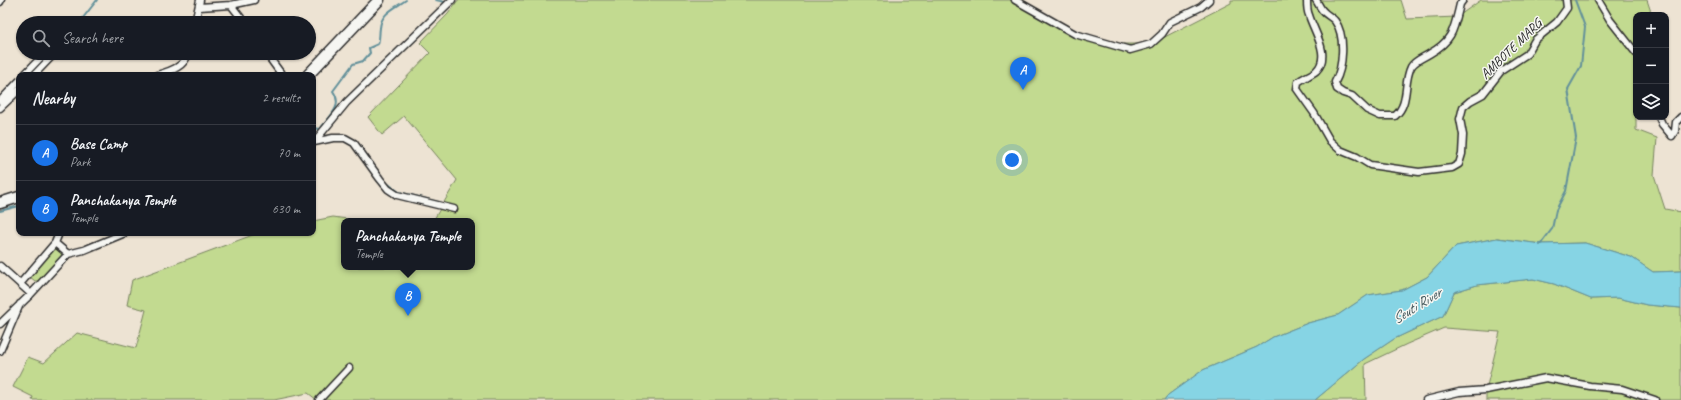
<!DOCTYPE html>
<html lang="en">
<head>
<meta charset="utf-8">
<style>
	body { margin:0; font-family:Caveat,sans-serif; background:#242831; color:#f1f3f6 }
	.controls { position:absolute; right:12px; top:12px; display:grid; overflow:hidden; border-radius:8px; box-shadow:0 1px 3px #0004 }
	.controls button { width:36px; height:36px; display:grid; place-items:center; padding:0; border:0; border-bottom:1px solid #363941; background:#171b24; color:#f1f3f6; font:20px sans-serif }
	.you { position:absolute; left:1012px; top:160px; width:14px; height:14px; margin:-10px; border:3px solid #fff; border-radius:50%; background:#1a73e8; box-shadow:0 0 0 6px #1a73e833 }
	.badge { display:grid; place-items:center; width:26px; height:26px; border-radius:50%; background:#1a73e8; color:#fff; font-size:13px; font-weight:700 }
	.pin { position:absolute; translate:-50% -33px; filter:drop-shadow(0 1px 2px #0008) }
	.pin::after { content:''; position:absolute; top:21px; width:14px; height:12px; background:inherit; clip-path:polygon(0 0,100% 0,50% 100%) }
	.popup { position:absolute; left:341px; top:218px; width:134px; height:52px; box-sizing:border-box; display:grid; place-content:center; border-radius:8px; background:#171b24; filter:drop-shadow(0 1px 3px #0005); font-size:13px; white-space:nowrap; color:#9ea1a6 }
	.popup b { font-size:15px; color:#f1f3f6 }
	.popup::after { content:''; position:absolute; left:50%; top:100%; margin-left:-8px; border:8px solid transparent; border-top-color:#171b24 }
	.list { margin:0; padding:0; list-style:none }
	h2 { display:flex; justify-content:space-between; align-items:center; height:52px; margin:0; padding:0 16px; font-size:17px }
	h2 small { font-size:13px; font-weight:400; color:#9ea1a6 }
	.list li { display:grid; grid-template-columns:26px 1fr auto; gap:12px; align-items:center; box-sizing:border-box; height:56px; padding:0 16px; border-top:1px solid #363941 }
	.list b { display:block; font-size:15px; white-space:nowrap }
	.list p { margin:0; font-size:13px; white-space:nowrap; color:#9ea1a6 }
	.list em { font-size:13px; font-style:normal; color:#9ea1a6 }
	.icon { flex:none; width:22px; height:22px; fill:none; stroke:currentColor; stroke-width:2; stroke-linecap:round; stroke-linejoin:round }
	.map { position:relative; flex:none; width:1681px; height:400px; overflow:hidden }
	.search { position:absolute; background:#171b24; box-shadow:0 1px 3px #0004; left:16px; top:16px; width:300px; height:44px; display:flex; align-items:center; gap:10px; box-sizing:border-box; padding:0 14px; border-radius:22px; color:#9ea1a6; font-size:15px }
	.panel { position:absolute; background:#171b24; box-shadow:0 1px 3px #0004; left:16px; top:72px; width:300px; height:164px; border-radius:8px }
	.map>svg:first-child { display:block }
	.green { fill:#c2da90; stroke:#76825e }
	.water { fill:#86d4e4; stroke:#62909a }
	.lines { fill:none; stroke-linecap:round; stroke-linejoin:round }
	.stream { stroke:#62909a; stroke-width:2 }
	.street-casing { stroke:#2b2b2b; stroke-width:9 }
	.primary-casing { stroke:#2b2b2b; stroke-width:13 }
	.street { stroke:#f6f6f2; stroke-width:6 }
	.primary { stroke:#f6f6f2; stroke-width:10 }
	.labels { text-anchor:middle; dominant-baseline:central; stroke-width:3; stroke-linejoin:round; paint-order:stroke }
	.street-label { font-size:14px; fill:#2b2b2b; stroke:#f6f6f2 }
	.water-label { font-size:15px; font-style:italic; fill:#425559; stroke:#f6f6f2 }
</style>
</head>
<body>
<div class="map">
<svg width="1681" height="400" viewBox="0 0 1681 400">
	<rect width="100%" height="100%" fill="#ede3d3"/>
	<filter id="ink" filterUnits="userSpaceOnUse"><feTurbulence type="fractalNoise" baseFrequency=".025" numOctaves="2"/><feDisplacementMap in="SourceGraphic" scale="8" xChannelSelector="R" yChannelSelector="G"/><feConvolveMatrix kernelMatrix="1 2 1 2 8 2 1 2 1" color-interpolation-filters="sRGB"/></filter>
	<g filter="url(#ink)">
		<path class="green" d="M458 0H1023L1075 34 1105 44H1151L1231 3V0H1401L1407 19 1457 17 1481 0H1647L1652 15H1636V130L1657 138 1654 175 1665 209 1681 212V271L1653 272 1631 257 1585 243 1541 244 1497 238 1456 246 1427 277 1402 290 1368 295 1338 315 1308 323 1273 337 1257 347 1203 370 1168 395 1164 400H317L308 393 274 400H32L33 397 13 387 28 357 44 363 77 333 136 348 146 310 127 305 132 280 258 233H313V221L333 217 362 221H344V267H472V221H433L457 180 404 116 382 135 368 117 430 53 420 43 448 14Z
			M56 248H60L65 253 40 281H35L30 277 31 274Z
			M1533 279 1554 284 1591 299 1618 298 1647 305 1681 308V400H1486V390L1500 332 1444 328 1407 344 1365 364 1366 400H1315L1364 359 1394 339 1443 316 1454 292 1477 285Z"/>
		<path class="water" d="M1497 238 1541 244 1585 243 1631 257 1653 272 1681 271V308L1647 305 1618 298 1591 299 1554 284 1533 279 1477 285 1454 292 1443 316 1394 339 1364 359 1315 400H1164L1168 395 1203 370 1257 347 1273 337 1308 323 1338 315 1368 295 1402 290 1427 277 1456 246Z"/>
		<g class="lines">
			<path class="stream" d="M436 0 445 2 447 0
				M79 23 97 0
				M29 75 51 53
				M313 128 320 129C329 117 344 106 333 91L353 64 363 61 370 53 369 48 378 44C380 38 379 34 380 28 381 13 395 8 406 0
				M322 137 333 135
				M360 147 371 162
				M387 183 399 192 442 203
				M0 211 19 206
				M1540 245 1552 229 1556 210 1566 191 1576 138 1568 89 1581 66 1585 27 1575 0"/>
			<defs>
				<path id="street" d="M1015 0 1075 34 1130 50 1151 44 1162 34 1170 22 1201 7 1209 0
					M1307 0C1307 5 1307 11 1309 15 1313 30 1332 56 1316 71 1311 75 1303 78 1298 82L1297 89 1314 113 1330 141 1340 150 1357 157 1370 165 1419 172 1452 168 1459 164 1462 154 1463 135 1460 119 1463 107 1470 101 1483 94 1501 71 1527 54 1535 40 1557 22 1567 8 1566 0
					M1316 0C1318 3 1320 8 1323 11 1326 15 1332 17 1335 21 1346 36 1343 68 1335 82L1337 89 1343 93 1352 96 1367 110 1380 116H1395C1410 103 1403 83 1411 67 1415 60 1423 58 1429 54 1453 41 1454 29 1460 4L1463 0
					M1598 0 1610 20 1636 53
					M0 2 1 0
					M231 5 245 23
					M199 7 231 5 254 0
					M195 23 200 0
					M266 53 282 75
					M24 75 45 53
					M34 75 55 53
					M157 75C170 71 185 67 188 53
					M0 101 19 81
					M0 108 19 90
					M1659 117 1662 124 1672 136 1675 131 1676 122 1681 117
					M314 142 347 102 452 0
					M314 142 333 138H345L354 143 380 179 388 189 397 195 454 209
					M59 233 55 243 68 254
					M0 266 31 294
					M20 284 55 243
					M0 324 31 294 68 254 84 250 125 233
					M0 351 20 304
					M319 400 349 368
					M1426 400 1459 392 1486 390 1546 378 1590 386 1622 389 1655 400"/>
				<path id="primary" d="M308 75 379 0
					M0 203 19 197"/>
			</defs>
			<use href="#street" class="street-casing"/>
			<use href="#primary" class="primary-casing"/>
			<use href="#street" class="street"/>
			<use href="#primary" class="primary"/>
		</g>
	</g>
	<g class="labels">
		<g class="street-label">
			<text transform="translate(1511 49) rotate(-44)">AMBOTE MARG</text>
		</g>
		<g class="water-label">
			<text transform="translate(1417 306) rotate(-32)">Seuti River</text>
		</g>
	</g>
</svg>
<div class="controls">
<button>+</button>
<button>−</button>
<button><svg class="icon" aria-label="layers" viewBox="0 0 24 24"><path d="M12 4l9 5-9 5-9-5zM3 14l9 5 9-5"/></svg></button>
</div>
<div class="you"></div>
<div class="pin badge" style="left:1023px;top:90px">A</div>
<div class="pin badge" style="left:408px;top:316px">B</div>
<div class="popup"><b>Panchakanya Temple</b>Temple</div>
<div class="search"><svg class="icon" aria-label="search" viewBox="0 0 24 24"><circle cx="10" cy="10" r="6"/><path d="M15 15l6 6"/></svg>Search here</div>
<section class="panel">
<h2>Nearby<small>2 results</small></h2>
<ul class="list">
<li><span class="badge">A</span><div><b>Base Camp</b><p>Park</p></div><em>70 m</em></li>
<li><span class="badge">B</span><div><b>Panchakanya Temple</b><p>Temple</p></div><em>630 m</em></li>
</ul>
</section>
</div>
</body>
</html>
